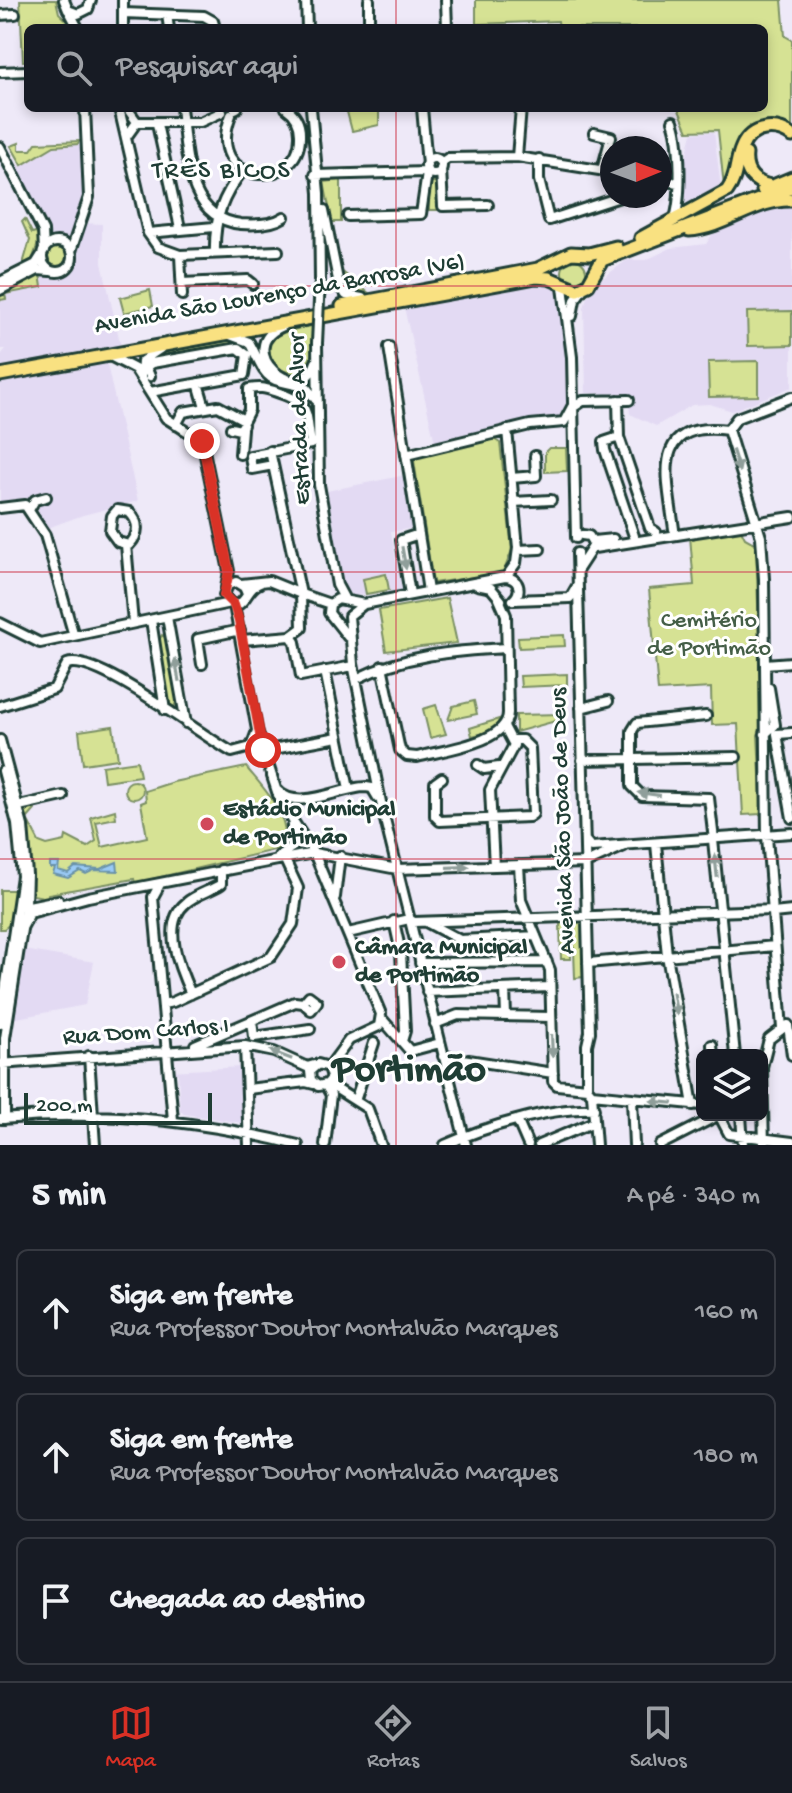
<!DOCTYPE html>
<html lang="pt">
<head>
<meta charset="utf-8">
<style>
	body { margin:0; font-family:"Gochi Hand",sans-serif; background:#20242c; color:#f1f3f6 }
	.controls { position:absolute; right:24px; bottom:24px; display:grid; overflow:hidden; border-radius:12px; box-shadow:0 4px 12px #0003 }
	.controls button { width:72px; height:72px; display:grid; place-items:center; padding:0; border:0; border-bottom:2px solid #363941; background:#171b24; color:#f1f3f6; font:40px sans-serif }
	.compass { position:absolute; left:600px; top:136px; width:72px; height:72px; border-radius:50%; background:#171b24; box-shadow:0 4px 12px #0003; rotate:89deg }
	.scale { position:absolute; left:24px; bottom:20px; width:188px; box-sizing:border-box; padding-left:8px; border:4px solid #1f3d34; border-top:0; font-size:22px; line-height:28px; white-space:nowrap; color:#1f3d34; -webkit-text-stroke:6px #fff; paint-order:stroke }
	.stop { position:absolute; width:24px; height:24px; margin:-18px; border:6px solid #d93025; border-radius:50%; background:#fff }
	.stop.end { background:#d93025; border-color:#fff; box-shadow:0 2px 8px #0008 }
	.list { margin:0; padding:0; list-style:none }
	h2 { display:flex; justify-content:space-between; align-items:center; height:104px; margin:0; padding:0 32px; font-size:34px }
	h2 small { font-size:26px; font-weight:400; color:#9ea1a6 }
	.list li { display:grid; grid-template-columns:52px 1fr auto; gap:24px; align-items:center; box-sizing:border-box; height:128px; margin:0 16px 16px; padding:0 16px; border:2px solid #363941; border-radius:12px }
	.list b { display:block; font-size:30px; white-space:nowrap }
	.list p { margin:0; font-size:26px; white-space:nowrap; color:#9ea1a6 }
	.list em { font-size:26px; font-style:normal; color:#9ea1a6 }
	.icon { flex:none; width:44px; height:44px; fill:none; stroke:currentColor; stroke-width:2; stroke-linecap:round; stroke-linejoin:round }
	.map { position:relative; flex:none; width:792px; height:1145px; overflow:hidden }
	.search { position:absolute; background:#171b24; box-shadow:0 4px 12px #0003; left:24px; right:24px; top:24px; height:88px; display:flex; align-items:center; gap:20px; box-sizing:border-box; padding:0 28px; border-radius:12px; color:#9ea1a6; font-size:30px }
	.sheet { height:536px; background:#171b24 }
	nav { display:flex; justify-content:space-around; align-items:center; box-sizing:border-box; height:112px; border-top:2px solid #363941; background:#171b24; font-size:22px; color:#9ea1a6 }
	nav a { display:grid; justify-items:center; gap:4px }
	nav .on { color:#d93025 }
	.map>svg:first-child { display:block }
	.built { fill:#e3daf3 }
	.green { fill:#d6e294; stroke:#7a9064; stroke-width:2 }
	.water { fill:#9acaf6; stroke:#6992a8; stroke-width:2 }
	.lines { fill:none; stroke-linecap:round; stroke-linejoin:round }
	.minor-casing { stroke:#1f3d34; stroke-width:14 }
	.major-casing { stroke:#1f3d34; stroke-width:17 }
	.minor { stroke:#fff; stroke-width:8 }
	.major { stroke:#f9e181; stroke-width:11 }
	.minor-bridge-casing { stroke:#1f3d34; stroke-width:14; stroke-linecap:butt }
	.minor-bridge { stroke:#fff; stroke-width:8 }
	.oneway { fill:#8f9e9a }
	.route { stroke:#d93025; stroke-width:10 }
	.grid { fill:none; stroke:#d1495b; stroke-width:2; stroke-opacity:0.55 }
	.poi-dot { fill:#d1495b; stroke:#fff; stroke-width:3 }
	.labels { text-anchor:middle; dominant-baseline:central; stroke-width:6; stroke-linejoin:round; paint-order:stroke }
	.street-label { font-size:24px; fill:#1f3d34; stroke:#fff }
	.park-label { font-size:24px; fill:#445e47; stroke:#fff }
	.poi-label { font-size:24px; font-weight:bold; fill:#1f3d34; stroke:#fff; text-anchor:start }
	.neighbourhood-label { font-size:26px; letter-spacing:2px; fill:#1f3d34; stroke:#fff }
	.town-label { font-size:40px; font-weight:bold; fill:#1f3d34; stroke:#fff }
</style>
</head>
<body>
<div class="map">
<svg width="792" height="1145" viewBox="0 0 792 1145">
	<rect width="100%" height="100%" fill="#eee9f8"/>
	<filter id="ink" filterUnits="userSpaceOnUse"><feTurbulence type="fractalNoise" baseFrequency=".0125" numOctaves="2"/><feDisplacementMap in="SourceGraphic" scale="16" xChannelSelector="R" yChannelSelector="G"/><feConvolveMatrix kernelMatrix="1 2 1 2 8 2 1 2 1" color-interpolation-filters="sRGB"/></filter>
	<g filter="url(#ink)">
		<path class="built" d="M714 132 721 189 686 205 685 161 692 133Z
			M87 144 89 180 81 223 102 224V263L121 347 0 367V356L6 349H0V290L44 269 46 243 12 170 54 146Z
			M780 205H792V387L732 411 710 404 692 405 656 426 630 414 628 394 586 393 584 308 587 297 599 281 627 260H646L671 248 706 244 714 232Z
			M536 277 559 283 574 402 564 422 436 447 403 303Z
			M105 356 138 501 83 515 42 530 28 509 0 508V375Z
			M401 476 406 478 413 528 391 532 402 590 353 596 344 588 327 491Z
			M24 950 94 962 85 1005 12 1019Z
			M241 1067 242 1123 184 1114 180 1110 178 1074 171 1071Z"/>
		<path class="green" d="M20 0H56L59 13 73 26 28 28V61H23Z
			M476 0H782L785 36 792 40V129C782 123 773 119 761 123 729 132 737 163 724 187L718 130 688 131 678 108H764V28H559L558 21 476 24Z
			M346 108H379V125L352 131Z
			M79 141 78 144 54 146 22 165 11 146 19 143V150H31L36 143Z
			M341 180V222H332L324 182Z
			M429 182H439L440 210H429Z
			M25 219 32 233 36 232 40 238 32 260 23 264 30 240 22 222Z
			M48 257a9 9 0 1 1 18 0a9 9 0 1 1-18 0Z
			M562 272a12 12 0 1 1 24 0a12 12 0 1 1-24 0Z
			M340 270 370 294 347 288Z
			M40 274 42 287 5 294 6 299 0 300V295Z
			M150 290 153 306 124 313 120 298Z
			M792 311V345L748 346 747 312Z
			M312 326C312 345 316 365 296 374L277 369C254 336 286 330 312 326Z
			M232 339 240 345 152 359 163 352Z
			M758 361V396L709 397 708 362Z
			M492 438 500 443 512 550 503 573 433 583 414 461 418 456Z
			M549 448H566L567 471 545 472V452Z
			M740 528 745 538 756 544 762 724 758 735 762 814 743 815 738 724 712 725 711 688 658 691 649 589 694 585 690 536Z
			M386 574 389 590 366 594 363 579Z
			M447 598 457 643 386 651 379 610Z
			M162 635 166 638 177 697 174 709 169 703 159 640Z
			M564 635 565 646 519 648 518 637Z
			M567 674V685L521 687 520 676Z
			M474 701 477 714 448 720 453 706Z
			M436 705 446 734 430 738 423 709Z
			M563 714V719L516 732V715Z
			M499 719 497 730 472 736 470 728Z
			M113 726 118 759 83 764 79 731Z
			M137 761 140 776 104 781 102 766Z
			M246 767C264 789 293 817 283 848L135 883 134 879 48 894V898L33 895 23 808 34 805 35 810 27 819 39 842 47 845 65 841 66 836 87 847 96 841 91 817 115 810 116 818 96 822 102 847 147 837 141 803 146 801 145 791 173 782Z
			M125 790a9 9 0 1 1 18 0a9 9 0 1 1-18 0Z
			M0 890H15L10 924 4 929H0Z
			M581 921 583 977 575 978 573 922Z
			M570 922 571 959H561L560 923Z"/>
		<path class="water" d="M117 862 118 871 94 870 86 874 80 871 68 878 53 874 55 868H50V863H59L58 870 68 873 75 867 100 869Z"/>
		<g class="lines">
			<defs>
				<path id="minor" d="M64 0 68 10 78 14 88 9 91 0
					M123 0V28
					M306 0 307 28
					M369 0V28
					M446 0 447 28
					M69 11 78 28
					M123 13 204 16 213 21 215 28
					M0 15 15 14
					M167 15 169 28
					M0 72 28 71
					M119 108 148 233 158 247 180 255 278 251
					M127 108 137 122 127 136
					M181 108C187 152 185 218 241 224 255 225 272 225 284 217
					M311 108 319 193 320 279
					M422 108 427 165
					M235 109 237 108
					M231 115C203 188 302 192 300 134 300 122 295 114 286 108
					M673 121C681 142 682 200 674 221
					M137 122H200L222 112
					M157 124 180 228
					M594 133 611 137 602 170
					M0 147 43 231 44 251
					M517 157 521 108
					M426 166a8 8 0 1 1 16 0a8 8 0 1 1-16 0Z
					M539 159V180L549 220 623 196
					M442 162 448 158 517 157 612 172
					M441 169 443 206 488 205
					M315 175 426 172
					M660 180 678 183
					M324 210 339 285 346 295 362 298
					M348 216 421 214 427 173
					M148 233 214 227
					M42 257a15 15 0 1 1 30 0a15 15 0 1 1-30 0Z
					M71 251 89 197 85 108
					M215 253C214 219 222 197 243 170
					M180 255 182 295
					M0 282 36 264 43 253
					M182 283 248 280 253 284
					M563 287 572 357 576 538
					M0 290 38 270 50 271
					M572 316 575 300 583 289
					M283 326C230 348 300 411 316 362
					M230 335 249 342C270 381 261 378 306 387L316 400
					M317 343 319 485 337 585 345 600
					M389 347 428 591
					M110 356 135 369 166 418 202 441 229 571 226 588
					M150 376 146 367 152 363 238 348 247 355 244 375 150 392
					M141 377 142 361 160 349
					M198 383 205 407
					M618 400 619 437 604 442 605 450 634 536
					M574 407 583 401 629 400
					M176 425 183 412 218 406 244 420 249 410V389C261 387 264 388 274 391 311 403 305 407 311 444L250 456 252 469 273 465
					M231 428 240 430 243 425
					M619 437 650 528 656 532
					M270 451 301 594 330 604
					M240 454 242 429
					M406 455 530 425 564 422 572 407
					M511 478 536 476 535 456
					M513 502 551 500
					M0 508 25 505 45 535 74 636
					M29 510 35 500 46 497
					M117 510 129 512C140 522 139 535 129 545L118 542 110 531 112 516Z
					M674 529C667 476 650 420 728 430
					M593 541 613 539
					M126 545 133 623
					M594 548 792 517
					M518 550 540 549
					M577 553 590 1032 587 1045V1088
					M579 568 594 545 589 536 582 535
					M506 577 516 563 518 548 507 430
					M241 584 269 581 301 594 302 628 291 636
					M477 585 491 588 501 600
					M247 594 244 587 236 582 228 585 224 595 230 603 238 605C248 599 248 587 260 583
					M410 594 401 540 419 534
					M514 600 570 598 577 586
					M234 605 257 730 280 801 314 853 381 1014 379 1026 349 1040 329 1067
					M167 617 186 723
					M151 620 165 710
					M0 623 40 643 230 603
					M348 637 329 613 330 604 338 599 364 604
					M242 640 291 636 295 642 301 676 353 666
					M202 664 198 639 240 630
					M765 664 792 662
					M382 666 400 750 407 756 417 757C442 750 508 743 508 713L506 615 499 599
					M325 671 349 789
					M356 679C404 655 453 651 506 648
					M0 706 54 689 67 664C97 653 200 735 232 752L251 747 257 731
					M581 708 608 701
					M706 716 637 723 632 731V786L642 796 709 798 714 840
					M765 734 775 725 769 688
					M777 734 792 818
					M777 734 792 733
					M0 740 23 826 27 874 26 904 5 1038V1119
					M263 751 338 737
					M582 760 736 757
					M478 765 484 769 499 767
					M442 778 435 783V816L440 821 529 817 533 814 530 748 522 740H513
					M278 791C298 812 341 787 366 787L372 788 378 798
					M19 806 63 796
					M585 840 591 847 792 833
					M713 840 735 1055
					M656 844 667 955 693 1105
					M279 856 294 846 292 827
					M519 865 521 900 550 970 553 1081 557 1085 587 1088
					M494 866 490 790 514 745 505 728
					M160 884 153 897 173 1120
					M335 897 340 856
					M24 907 58 900
					M773 913 792 911
					M394 921 401 953 405 1031 402 1041
					M426 922 460 940 536 936
					M22 928 30 913 88 897 314 853 397 869 586 863 624 846
					M348 933 409 919 414 922 772 910
					M420 963 547 962
					M588 963 775 946
					M505 989 506 1016
					M427 992 550 987
					M191 994C180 970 160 924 186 903 196 894 210 891 221 884V870
					M163 1004 173 1002 271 957 293 924 298 888 284 858
					M382 1019 410 1051 440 1043
					M252 1021 254 1037 310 1029
					M0 1024 22 876 17 824 3 771
					M435 1024 458 1015 551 1017
					M788 1025 792 1055
					M195 1045 295 1002 303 1003 309 996 317 1002 311 1010 303 1003
					M712 1045 713 1055
					M245 1046 249 1145
					M89 1056 95 1145
					M443 1056 553 1073
					M0 1064 245 1046 274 1052 307 1067 314 1065
					M762 1067 769 1039 782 1029 767 836 764 579 761 537 728 430 737 418 792 397
					M762 1067 764 1145
					M331 1079 327 1084 318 1086 311 1080 310 1071 318 1064 329 1067 335 1088 368 1109 381 1145
					M587 1088 592 1094 702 1105
					M248 1089 306 1082 314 1084
					M592 1094 596 1145
					M356 1098 374 1043
					M632 1099 634 1145
					M719 1115 729 1134 792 1142
					M741 1115 743 1145
					M1 1119C102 1110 199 1120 298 1145
					M518 1122 528 1145
					M325 1145 331 1095 326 1086
					M445 1145C484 1127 551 1107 594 1109
					M466 1145 383 812 353 664 349 616 364 604 505 577C519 578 523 591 513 600
					M539 1145 594 1122
					M660 1145 719 1115"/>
				<path id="major" d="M746 154C744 172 754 183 771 186
					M763 190 792 178
					M689 230C725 228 757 198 792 200
					M641 238 727 191C738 176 735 162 742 147 751 126 776 124 792 136
					M342 306 538 269 571 253 589 254 616 247
					M0 375 536 277 549 278 577 290 588 285 602 260 792 187"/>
			</defs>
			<use href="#minor" class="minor-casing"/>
			<use href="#major" class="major-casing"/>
			<use href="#minor" class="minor"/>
			<use href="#major" class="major"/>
			<defs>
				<path id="minor-bridge" d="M317 343 320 279"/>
			</defs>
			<use href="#minor-bridge" class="minor-bridge-casing"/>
			<use href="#minor-bridge" class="minor-bridge"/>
		</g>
		<defs><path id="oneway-solid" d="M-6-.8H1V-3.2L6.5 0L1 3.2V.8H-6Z" transform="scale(2)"/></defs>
		<g class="oneway">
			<use href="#oneway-solid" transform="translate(736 461) rotate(72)"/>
			<use href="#oneway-solid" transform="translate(404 558) rotate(80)"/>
			<use href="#oneway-solid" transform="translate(177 670) rotate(-100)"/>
			<use href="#oneway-solid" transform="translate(649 794) rotate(-172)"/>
			<use href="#oneway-solid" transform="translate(716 866) rotate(-96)"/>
			<use href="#oneway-solid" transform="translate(458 867) rotate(-2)"/>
			<use href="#oneway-solid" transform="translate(675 1004) rotate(80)"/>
			<use href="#oneway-solid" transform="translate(552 1046) rotate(88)"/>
			<use href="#oneway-solid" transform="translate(281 1055) rotate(-159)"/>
			<use href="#oneway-solid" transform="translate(662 1102) rotate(-174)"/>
		</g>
	</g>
	<g class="lines" filter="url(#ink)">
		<path class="route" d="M202 441 229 571 224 595 234 605 239 621 263 750"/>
	</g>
	<path class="grid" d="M396 0V28M396 108V1145M0 286H792M0 572H792M0 859H792"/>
	<g class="poi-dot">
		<circle cx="207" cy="824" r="8"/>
		<circle cx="339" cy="962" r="8"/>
	</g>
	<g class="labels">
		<g class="street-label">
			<text transform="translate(280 295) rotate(-10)">Avenida São Lourenço da Barrosa (V6)</text>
			<text transform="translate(301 419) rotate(-92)">Estrada de Alvor</text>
			<text transform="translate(564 821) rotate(-92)">Avenida São João de Deus</text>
			<text transform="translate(146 1033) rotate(-4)">Rua Dom Carlos I</text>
		</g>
		<g class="park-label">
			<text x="709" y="621">Cemitério<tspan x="709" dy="28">de Portimão</tspan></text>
		</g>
		<g class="poi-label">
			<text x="223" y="810">Estádio Municipal<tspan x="223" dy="28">de Portimão</tspan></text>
			<text x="355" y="948">Câmara Municipal<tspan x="355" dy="28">de Portimão</tspan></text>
		</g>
		<g class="neighbourhood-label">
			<text x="222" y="172">TRÊS BICOS</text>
		</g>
		<g class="town-label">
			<text x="409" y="1071">Portimão</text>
		</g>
	</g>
</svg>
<div class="controls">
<button><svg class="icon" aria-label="layers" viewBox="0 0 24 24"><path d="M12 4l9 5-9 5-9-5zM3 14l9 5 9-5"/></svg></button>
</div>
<svg class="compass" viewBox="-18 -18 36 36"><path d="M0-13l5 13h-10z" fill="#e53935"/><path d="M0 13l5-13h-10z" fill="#9ea1a6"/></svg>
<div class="scale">200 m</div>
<div class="stop" style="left:263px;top:750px"></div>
<div class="stop end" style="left:202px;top:441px"></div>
<div class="search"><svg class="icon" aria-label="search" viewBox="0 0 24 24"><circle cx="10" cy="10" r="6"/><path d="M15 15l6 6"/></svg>Pesquisar aqui</div>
</div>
<section class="sheet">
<h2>5 min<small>A pé · 340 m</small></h2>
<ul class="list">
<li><svg class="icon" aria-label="ahead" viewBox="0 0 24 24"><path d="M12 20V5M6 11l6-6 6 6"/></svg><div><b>Siga em frente</b><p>Rua Professor Doutor Montalvão Marques</p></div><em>160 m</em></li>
<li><svg class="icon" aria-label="ahead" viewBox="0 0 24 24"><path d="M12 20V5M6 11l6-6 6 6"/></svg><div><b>Siga em frente</b><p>Rua Professor Doutor Montalvão Marques</p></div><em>180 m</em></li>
<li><svg class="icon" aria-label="arrive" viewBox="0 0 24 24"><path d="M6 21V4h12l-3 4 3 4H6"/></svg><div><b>Chegada ao destino</b></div></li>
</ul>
</section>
<nav>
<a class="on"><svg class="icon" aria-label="map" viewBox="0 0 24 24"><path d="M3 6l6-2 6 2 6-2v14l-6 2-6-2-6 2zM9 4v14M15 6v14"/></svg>Mapa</a>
<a><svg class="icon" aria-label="directions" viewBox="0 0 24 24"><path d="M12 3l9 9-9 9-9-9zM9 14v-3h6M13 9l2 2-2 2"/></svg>Rotas</a>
<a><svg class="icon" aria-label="saved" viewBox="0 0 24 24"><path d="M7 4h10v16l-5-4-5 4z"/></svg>Salvos</a>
</nav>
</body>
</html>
